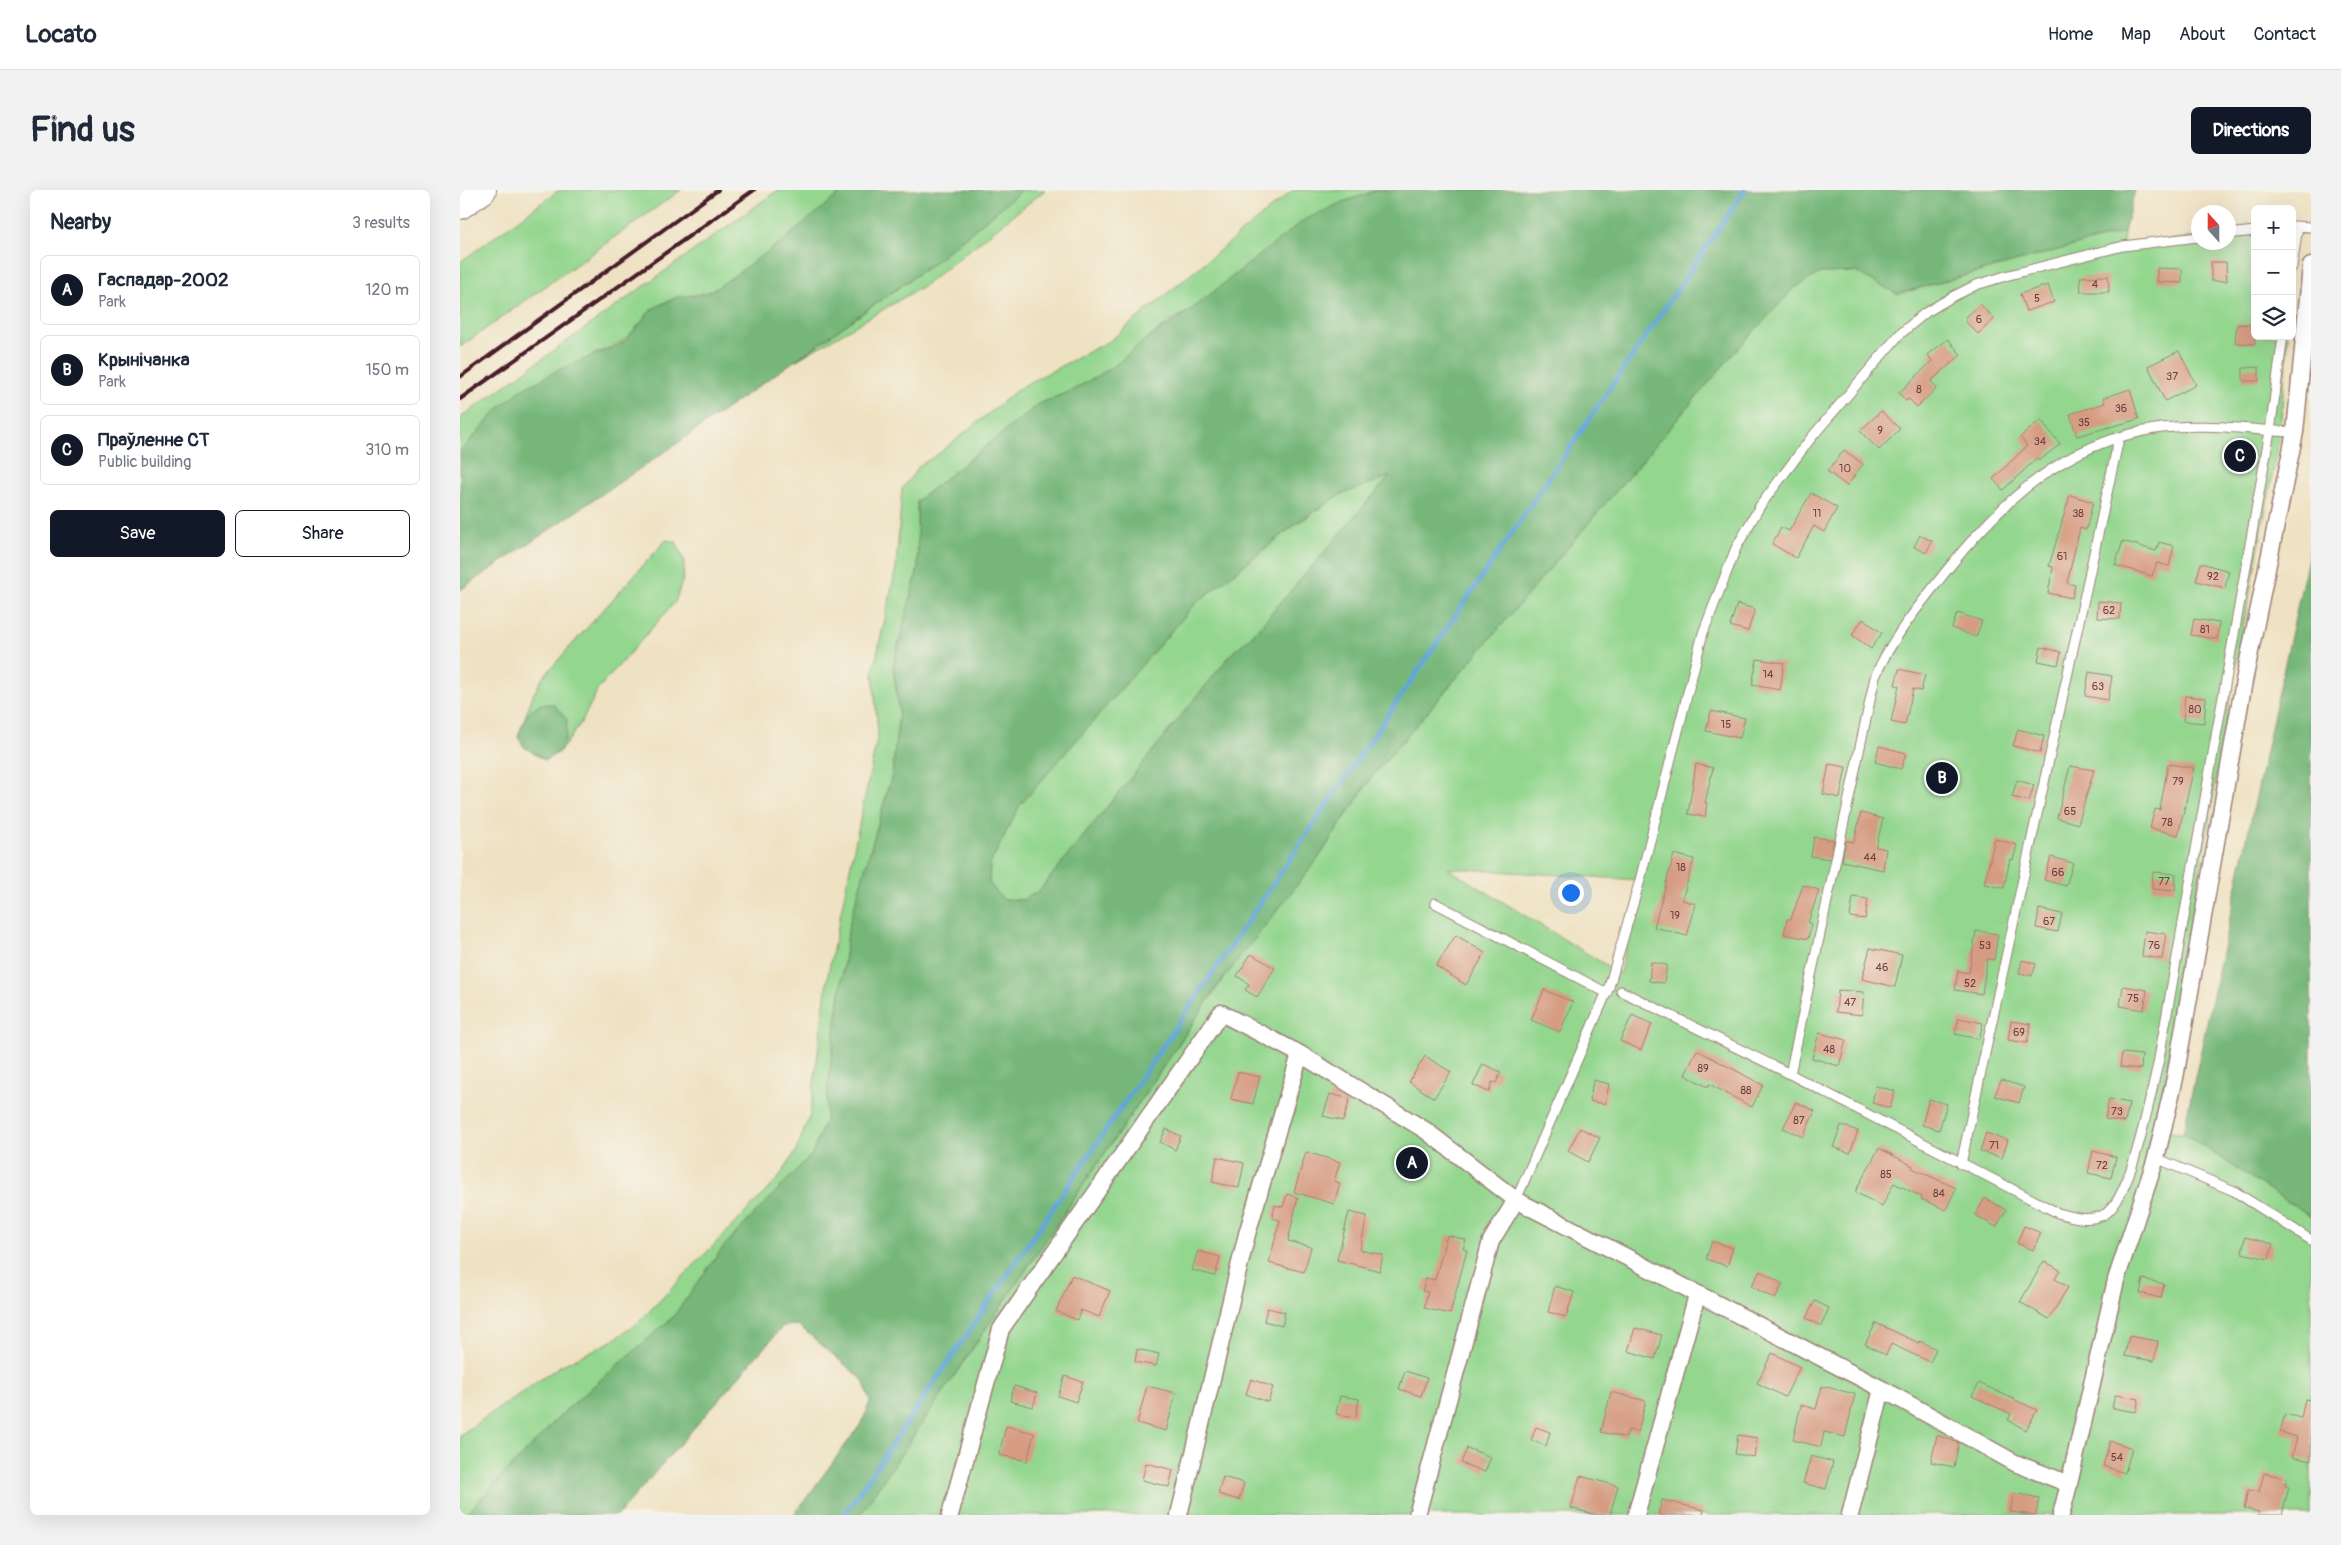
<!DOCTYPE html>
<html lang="en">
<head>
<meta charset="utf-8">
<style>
	body { margin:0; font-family:Pangolin,sans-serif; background:#f2f2f3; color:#1f2937 }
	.controls { position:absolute; right:15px; top:15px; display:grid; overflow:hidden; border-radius:8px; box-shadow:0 5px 20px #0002 }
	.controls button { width:45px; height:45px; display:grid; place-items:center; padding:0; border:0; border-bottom:1px solid #e0e1e3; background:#fff; color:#1f2937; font:25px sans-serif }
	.compass { position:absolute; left:1731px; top:15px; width:45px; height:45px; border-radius:50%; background:#fff; box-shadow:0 5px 20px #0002; rotate:339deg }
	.you { position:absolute; left:1110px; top:702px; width:18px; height:18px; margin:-12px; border:4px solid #fff; border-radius:50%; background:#1a73e8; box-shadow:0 0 0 8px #1a73e833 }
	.badge { display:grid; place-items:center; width:32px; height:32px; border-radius:50%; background:#111827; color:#fff; font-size:16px; font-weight:700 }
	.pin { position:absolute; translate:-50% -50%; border:2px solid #fff; box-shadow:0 1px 5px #0006 }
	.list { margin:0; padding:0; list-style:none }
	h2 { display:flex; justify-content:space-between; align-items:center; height:65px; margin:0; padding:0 20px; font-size:21px }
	h2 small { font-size:16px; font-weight:400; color:#747a83 }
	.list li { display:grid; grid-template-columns:32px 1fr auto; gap:15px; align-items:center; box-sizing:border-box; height:70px; margin:0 10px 10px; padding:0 10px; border:1px solid #e0e1e3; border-radius:8px }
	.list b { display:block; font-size:19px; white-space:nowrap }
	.list p { margin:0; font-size:16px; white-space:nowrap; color:#747a83 }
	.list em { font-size:16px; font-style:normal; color:#747a83 }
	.actions { display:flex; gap:10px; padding:15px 20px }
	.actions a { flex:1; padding:11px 0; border:1px solid #111827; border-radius:8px; text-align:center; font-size:18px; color:#111827 }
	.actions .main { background:#111827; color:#fff }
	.icon { flex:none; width:28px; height:28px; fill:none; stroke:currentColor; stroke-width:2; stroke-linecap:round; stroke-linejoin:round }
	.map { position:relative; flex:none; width:1851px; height:1325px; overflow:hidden; border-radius:8px }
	header { display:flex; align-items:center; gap:30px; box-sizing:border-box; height:70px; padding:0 25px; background:#fff; border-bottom:1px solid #e0e1e3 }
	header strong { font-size:24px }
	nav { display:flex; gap:28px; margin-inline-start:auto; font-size:18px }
	.intro { display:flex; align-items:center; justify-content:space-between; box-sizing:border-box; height:120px; padding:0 30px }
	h1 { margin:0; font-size:35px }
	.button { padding:12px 22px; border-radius:8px; background:#111827; color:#fff; font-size:18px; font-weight:700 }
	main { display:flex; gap:30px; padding:0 30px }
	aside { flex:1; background:#fff; border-radius:8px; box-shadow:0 5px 20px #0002 }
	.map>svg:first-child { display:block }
	.green { fill:#93d68e; stroke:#6e7a5c; fill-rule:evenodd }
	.forest { fill:#76b779; stroke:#606b52; fill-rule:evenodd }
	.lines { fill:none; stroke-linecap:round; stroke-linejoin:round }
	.stream { stroke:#62a6d7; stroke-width:5 }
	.building { fill:#d69c82 }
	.service-casing { stroke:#9c8077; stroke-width:11 }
	.minor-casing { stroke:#9c8077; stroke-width:19 }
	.trunk-casing { stroke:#9c8077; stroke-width:30 }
	.service { stroke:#fff; stroke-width:9 }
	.minor { stroke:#fff; stroke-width:16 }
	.trunk { stroke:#fff; stroke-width:28 }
	.rail { stroke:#4a1f2b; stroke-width:4 }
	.labels { text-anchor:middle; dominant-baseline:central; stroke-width:4; stroke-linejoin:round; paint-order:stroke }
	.number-label { font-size:11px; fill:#6d3e41 }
</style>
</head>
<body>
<header>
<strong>Locato</strong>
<nav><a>Home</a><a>Map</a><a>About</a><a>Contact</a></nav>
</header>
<div class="intro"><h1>Find us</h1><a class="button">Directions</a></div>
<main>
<aside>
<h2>Nearby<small>3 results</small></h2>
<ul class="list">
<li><span class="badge">A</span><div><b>Гаспадар-2002</b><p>Park</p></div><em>120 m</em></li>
<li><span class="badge">B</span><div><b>Крынічанка</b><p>Park</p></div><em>150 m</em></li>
<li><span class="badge">C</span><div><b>Праўленне СТ</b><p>Public building</p></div><em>310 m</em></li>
</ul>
<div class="actions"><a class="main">Save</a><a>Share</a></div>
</aside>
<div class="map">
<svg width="1851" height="1325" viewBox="0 0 1851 1325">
	<rect width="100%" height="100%" fill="#f7f3e8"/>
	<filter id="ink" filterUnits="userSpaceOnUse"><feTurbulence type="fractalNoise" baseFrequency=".02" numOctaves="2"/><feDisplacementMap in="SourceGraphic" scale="10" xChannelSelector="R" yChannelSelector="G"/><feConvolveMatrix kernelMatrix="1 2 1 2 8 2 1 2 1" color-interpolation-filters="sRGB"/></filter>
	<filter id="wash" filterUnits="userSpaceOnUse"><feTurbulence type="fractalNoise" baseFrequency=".0096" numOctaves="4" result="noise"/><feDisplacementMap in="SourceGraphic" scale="20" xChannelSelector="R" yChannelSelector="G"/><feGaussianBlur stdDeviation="1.12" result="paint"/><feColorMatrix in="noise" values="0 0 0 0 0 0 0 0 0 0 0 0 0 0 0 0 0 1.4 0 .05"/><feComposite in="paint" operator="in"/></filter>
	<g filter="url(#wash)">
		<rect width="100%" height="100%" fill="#efe2c3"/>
		<path class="green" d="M99 0H221L0 157V72Z
			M318 0H384C345 32 301 74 257 98 237 109 212 105 193 119 187 123 183 131 178 136 165 152 153 157 134 164L9 253 0 262V228Z
			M562 0H585L465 95 335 171 475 72Z
			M833 0H918L880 13 729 121 709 132 653 177 613 200 579 214 457 311 458 378 433 476 439 522 432 585 389 735 368 895 366 929 352 964 265 1056 213 1127 106 1220 5 1325H0V1245L100 1176 152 1151 178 1133 317 990 336 961 350 925 368 784 418 544 413 483 436 378 442 299 460 275 477 265 561 197 651 150Z
			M1795 41V146H1828L1819 250 1774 486 1696 941 1723 943 1851 1027V1325H400L773 774 857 670 911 588 1273 164 1333 99 1360 83 1396 82 1438 104 1664 42 1663 55 1738 47V52H1768L1769 44ZM987 678 1180 690 1160 783H1159Z
			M931 285 790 448 773 462 579 701 563 710 543 709 529 693 530 674 560 615 736 413 839 332 880 305Z
			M206 350 216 352 224 370 223 389 215 412 138 499 122 531 106 554 98 563 85 570C73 564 65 558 58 547L73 505 83 487Z"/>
		<path class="forest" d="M384 0H562L475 72 212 257 0 400V262L40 217 61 200 100 179 157 156 166 150 192 119 217 107 243 104 257 98 325 49Z
			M918 0H1675L1664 42 1437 104 1396 82 1360 83 1333 99 1273 164 911 588 857 670 759 794 400 1325H334L403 1231 410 1211 403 1190 338 1135 323 1136 158 1325H5L106 1220 213 1127 264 1056 352 964 366 929 368 895 389 735 432 585 439 522 433 476 458 378 457 311 579 214 613 200 653 177 685 150 729 121 844 30 880 13ZM930 286 790 448 773 462 579 701 563 710 543 709 529 693 530 674 560 615 736 413 839 331 880 305Z
			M1851 354V1027L1723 943Z
			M81 514H93L107 529C106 552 107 558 85 570L64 557 58 547 66 525Z"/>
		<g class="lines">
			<path class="stream" d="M384 1325 1285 0"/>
		</g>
		<g id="blocks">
			<path class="building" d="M1751 72H1766L1767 91H1751Z
				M1697 78 1722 79V93L1697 92Z
				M1648 86 1649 102H1621L1620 87Z
				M1588 95 1594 112 1566 121 1560 104Z
				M1520 114 1534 129 1518 144 1506 132V127Z
				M1777 134 1795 135V154L1775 153Z
				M1488 149 1501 165 1471 191 1477 198 1457 217 1449 209 1446 211 1439 203 1472 171 1468 165Z
				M1719 161 1736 195 1705 211 1688 176Z
				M1799 177V191H1783V178Z
				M1670 199 1679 229 1617 246 1610 224 1645 213 1643 208Z
				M1421 221 1440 239 1419 260 1400 241Z
				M1581 230 1600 254 1579 271 1577 268 1543 300 1533 289 1567 256 1560 247Z
				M1384 260 1403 274 1387 296 1367 281Z
				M1351 303 1377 318 1364 342 1354 336 1336 368 1312 354 1321 337 1329 341Z
				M1610 305 1633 312 1626 340 1620 338 1607 393 1615 395 1612 408 1588 403 1593 377 1589 376Z
				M1460 345 1472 351 1466 363 1454 357Z
				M1663 351 1696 361 1699 352 1714 356 1709 376 1697 373 1692 386 1655 375Z
				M1741 373 1769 381 1765 398 1736 391Z
				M1638 411 1661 413 1660 429 1637 428Z
				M1277 414 1295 419 1288 441 1270 436Z
				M1497 423 1522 431 1516 447 1492 438Z
				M1403 429 1422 443 1411 459 1392 445Z
				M1734 429 1759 433 1757 449 1731 445Z
				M1581 457 1601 462 1598 475 1578 471Z
				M1297 469 1324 473 1320 500 1292 495Z
				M1439 479 1465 485 1461 501 1453 499 1445 535 1431 532 1439 496 1435 495Z
				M1629 482 1652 486 1648 510 1625 506Z
				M1725 506 1746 508 1744 533 1723 531Z
				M1251 521 1285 528 1280 548 1246 541Z
				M1558 539 1584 546 1580 563 1553 556Z
				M1419 556 1446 563 1441 579 1415 572Z
				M1236 574 1253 578 1245 613H1247L1245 627 1228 624Z
				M1369 574 1386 577 1380 608 1363 604Z
				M1708 574 1734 578 1718 645 1690 638 1695 619 1700 620Z
				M1610 576 1634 580 1618 634 1597 628Z
				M1557 590 1574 595 1569 611 1552 607Z
				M1401 623 1423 629 1416 657 1426 659 1423 680 1382 671 1386 651 1394 652Z
				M1354 647 1374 650 1370 669 1351 666Z
				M1535 649 1557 655 1553 670 1550 669 1544 698 1524 694Z
				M1214 664 1234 669 1222 710 1236 714 1227 746 1194 737Z
				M1591 667 1613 673 1606 696 1584 690Z
				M1693 682 1716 684 1715 701 1692 699Z
				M1343 695 1359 700 1348 733 1351 734 1348 749 1324 744 1327 729H1331Z
				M1393 707 1408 709 1405 729 1390 727Z
				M1579 719 1602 724 1598 742 1576 738Z
				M1516 741 1538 744 1534 770 1527 769 1522 804 1495 800 1498 781 1509 783Z
				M1685 741 1706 744 1702 769 1682 766Z
				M996 745 1025 763 1006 795 976 776Z
				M1410 758 1442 765 1435 797 1402 789Z
				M791 764 815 778 797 807 785 800 789 794 777 786Z
				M1562 770 1576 774 1572 786 1559 783Z
				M1191 772 1207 775 1204 793 1189 791Z
				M1663 796 1687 800 1684 820 1660 816Z
				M1084 800 1113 812 1100 842 1071 830Z
				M1378 800 1404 802 1402 825 1376 822Z
				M1172 825 1192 834 1181 860 1160 851Z
				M1499 828 1523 833 1519 849 1495 844Z
				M1551 831 1571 834 1567 853 1548 850Z
				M1359 843 1386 850 1379 876 1352 868Z
				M1237 860 1303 895 1292 917 1249 894 1248 897 1225 885Z
				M1662 863 1682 865 1681 879 1660 877Z
				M965 866 991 882 974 908 949 892Z
				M1023 874 1041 882 1036 893 1032 892 1029 902 1013 895Z
				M778 882 800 887 793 914 771 909Z
				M1133 890 1149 894 1145 914 1130 911Z
				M1541 890 1564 897 1559 913 1535 906Z
				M1416 896 1435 901 1430 918 1412 913Z
				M870 904 890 909 883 931 863 926Z
				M1469 909 1487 914 1479 940 1462 935Z
				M1649 909 1669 913 1665 932 1645 929Z
				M1336 912 1355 921 1343 947 1323 938Z
				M1381 935 1398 941 1390 963 1373 957Z
				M1120 938 1140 948 1128 972 1108 961Z
				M706 939 721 946 715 960 700 952Z
				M1526 943 1548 950 1542 968 1520 961Z
				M1419 958 1453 976 1452 978 1496 998 1486 1020 1461 1009 1462 1007 1434 993 1422 1016 1395 1002Z
				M1633 961 1656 967 1651 988 1628 983Z
				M846 962 880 972 874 991 880 993 874 1014 834 1002Z
				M757 967 784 973 779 998 752 992Z
				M827 1004 838 1007 828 1051 851 1057 844 1082 809 1073 820 1030 812 1028 815 1015 823 1017Z
				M1525 1008 1546 1020 1536 1037 1515 1025Z
				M889 1022 907 1026 900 1060 923 1065 920 1081 877 1070Z
				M1564 1036 1581 1043 1573 1060 1557 1053Z
				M987 1045 1006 1050 1003 1059 1007 1060 990 1124 964 1118 968 1102 962 1101 966 1088 975 1090Z
				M1785 1047 1813 1054 1809 1069 1782 1063Z
				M1252 1051 1273 1058 1267 1076 1246 1069Z
				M738 1061 760 1067 755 1086 732 1080Z
				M1584 1071 1600 1080 1595 1089 1608 1097 1589 1129 1560 1112Z
				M1300 1081 1323 1094 1315 1109 1291 1096Z
				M612 1085 650 1101 639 1127 621 1120 617 1130 596 1121Z
				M1683 1089 1704 1094 1701 1108 1680 1103Z
				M1095 1096 1114 1102 1106 1127 1088 1122Z
				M1355 1111 1369 1118 1361 1136 1346 1128Z
				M807 1118 825 1122 822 1136 804 1131Z
				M1416 1133 1459 1153 1460 1151 1476 1159 1470 1172 1431 1154 1426 1165 1405 1154Z
				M1175 1138 1202 1145 1195 1169 1168 1161Z
				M1669 1146 1698 1151 1694 1171 1665 1166Z
				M677 1159 699 1164 696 1176 675 1172Z
				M1312 1163 1340 1177 1325 1207 1297 1193Z
				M945 1181 967 1188 961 1206 939 1199Z
				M605 1186 623 1192 616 1212 598 1206Z
				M791 1189 813 1197 808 1212 786 1204Z
				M1519 1193 1577 1220 1566 1240 1548 1230 1551 1224 1512 1206Z
				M554 1196 577 1203 573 1217 550 1211Z
				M687 1196 716 1203 706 1241 677 1233Z
				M1362 1196 1395 1204 1385 1247 1364 1242 1361 1257 1333 1250 1341 1215 1356 1219Z
				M1151 1202 1186 1211 1178 1242 1168 1240 1166 1248 1141 1242Z
				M1655 1205 1679 1209 1676 1222 1652 1218Z
				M880 1206 899 1209 896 1227 876 1224Z
				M1845 1209 1851 1210V1271L1832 1267 1837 1247 1820 1242 1825 1224 1841 1228Z
				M546 1236 574 1243 567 1271 539 1265Z
				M1076 1237 1090 1242 1086 1256 1071 1250Z
				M1278 1245 1297 1248 1294 1267 1275 1264Z
				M1477 1245 1499 1253 1494 1277 1471 1272Z
				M1650 1251 1672 1258 1665 1283 1643 1276Z
				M1007 1258 1031 1267 1025 1282 1001 1273Z
				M1351 1266 1373 1272 1366 1299 1343 1293Z
				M686 1273 713 1280 709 1297 682 1290Z
				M1804 1283 1827 1288 1825 1296 1829 1297 1822 1325H1798L1799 1322 1784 1318 1788 1300 1799 1302Z
				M1120 1286 1158 1296 1150 1325H1137L1111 1318Z
				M763 1287 784 1293 779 1310 758 1304Z
				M1554 1303 1579 1308 1576 1325 1550 1322Z
				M1202 1310 1244 1320 1243 1325H1198Z"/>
		</g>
	</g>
	<g filter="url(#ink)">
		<use href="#blocks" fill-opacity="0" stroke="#9c8077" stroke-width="1"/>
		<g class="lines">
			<defs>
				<path id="service" d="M1834 36 1851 37
					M1768 44 1795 41
					M1832 77 1838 36
					M975 713 1147 803
					M1161 801 1330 884 1598 1023C1612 1027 1629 1032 1643 1025 1671 1013 1690 905 1698 874L1810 241 1823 146
					M1330 884 1415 487C1430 450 1462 412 1487 380 1542 311 1604 253 1695 239 1741 232 1790 240 1835 242
					M1696 968 1774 1001 1851 1050
					M1501 974 1659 248
					M1056 1010 1149 797 1180 690 1243 443 1276 358 1300 316 1351 248 1439 145 1465 123 1492 107 1516 95 1549 85 1663 56 1738 47"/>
				<path id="minor" d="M1609 1294 1656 1090 1696 968 1715 888 1784 491 1835 242 1851 76
					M490 1325 541 1139 761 823 840 864 965 940 1056 1010 1422 1199 1555 1273 1609 1294 1601 1325
					M719 1325 787 1044 840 864
					M957 1325 1031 1051 1056 1010
					M1176 1325 1237 1105
					M1390 1325 1422 1199"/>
				<path id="trunk" d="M0 15 22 0"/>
			</defs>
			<use href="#service" class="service-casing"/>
			<use href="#minor" class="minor-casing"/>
			<use href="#trunk" class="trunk-casing"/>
			<use href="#service" class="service"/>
			<use href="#minor" class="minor"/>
			<use href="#trunk" class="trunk"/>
			<path class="rail" d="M0 187 258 0
				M0 209 294 0"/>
		</g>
	</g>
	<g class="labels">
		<g class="number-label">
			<text x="1635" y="94">4</text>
			<text x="1577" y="108">5</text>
			<text x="1519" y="129">6</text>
			<text x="1712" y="186">37</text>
			<text x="1459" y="199">8</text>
			<text x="1661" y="218">36</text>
			<text x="1624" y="232">35</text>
			<text x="1420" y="240">9</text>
			<text x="1580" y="251">34</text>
			<text x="1385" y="278">10</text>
			<text x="1357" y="323">11</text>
			<text x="1618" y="323">38</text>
			<text x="1602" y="366">61</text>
			<text x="1753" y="386">92</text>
			<text x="1649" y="420">62</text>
			<text x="1745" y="439">81</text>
			<text x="1308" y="484">14</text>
			<text x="1638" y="496">63</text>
			<text x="1735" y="519">80</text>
			<text x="1266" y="534">15</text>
			<text x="1718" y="591">79</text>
			<text x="1610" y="621">65</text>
			<text x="1707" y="632">78</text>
			<text x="1410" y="667">44</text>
			<text x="1221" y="677">18</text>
			<text x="1598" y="682">66</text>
			<text x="1704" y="691">77</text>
			<text x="1215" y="725">19</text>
			<text x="1589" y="731">67</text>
			<text x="1525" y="755">53</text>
			<text x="1694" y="755">76</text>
			<text x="1422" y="777">46</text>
			<text x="1510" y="793">52</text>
			<text x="1673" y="808">75</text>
			<text x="1390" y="812">47</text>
			<text x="1559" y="842">69</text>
			<text x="1369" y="859">48</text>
			<text x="1243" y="878">89</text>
			<text x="1286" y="900">88</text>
			<text x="1657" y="921">73</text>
			<text x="1339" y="930">87</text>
			<text x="1534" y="955">71</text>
			<text x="1642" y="975">72</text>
			<text x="1426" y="984">85</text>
			<text x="1479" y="1003">84</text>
			<text x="1657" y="1267">54</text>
		</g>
	</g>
</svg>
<div class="controls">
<button>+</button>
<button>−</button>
<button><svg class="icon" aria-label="layers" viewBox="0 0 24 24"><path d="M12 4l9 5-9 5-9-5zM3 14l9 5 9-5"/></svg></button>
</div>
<svg class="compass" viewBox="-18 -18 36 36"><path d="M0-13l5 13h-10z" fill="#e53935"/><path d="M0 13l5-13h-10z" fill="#747a83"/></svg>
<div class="you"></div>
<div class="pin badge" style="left:952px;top:973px">A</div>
<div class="pin badge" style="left:1482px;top:588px">B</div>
<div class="pin badge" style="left:1780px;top:266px">C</div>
</div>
</main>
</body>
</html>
